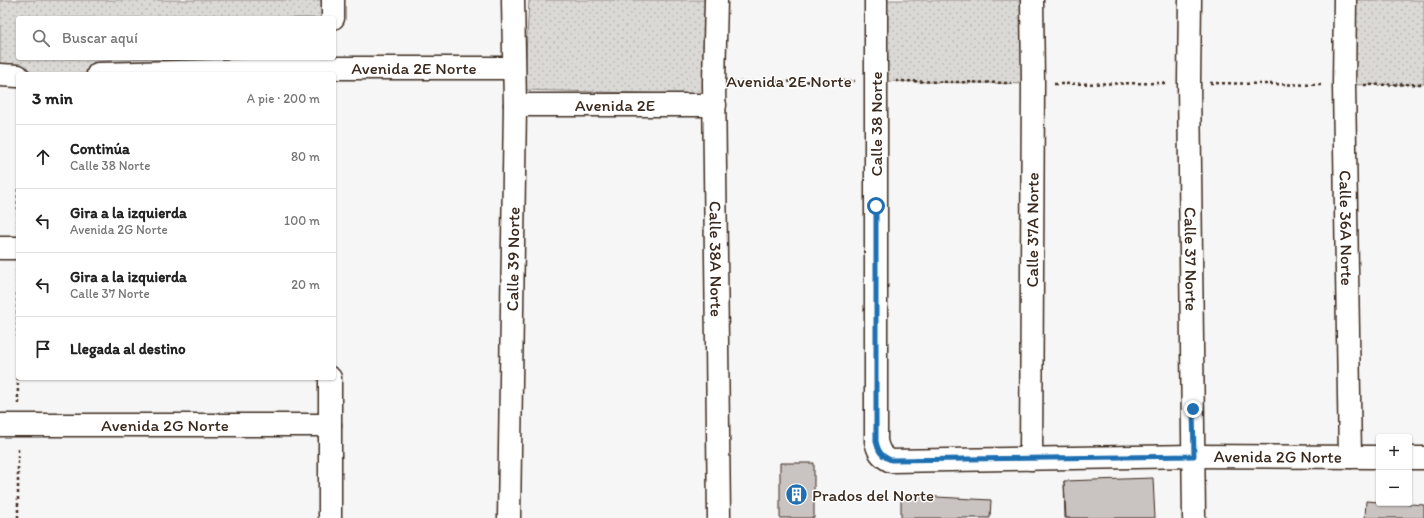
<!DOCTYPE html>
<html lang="es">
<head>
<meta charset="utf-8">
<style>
	body { margin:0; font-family:Itim,sans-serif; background:#f6f6f6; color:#222 }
	.controls { position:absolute; right:12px; bottom:12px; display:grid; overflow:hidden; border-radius:4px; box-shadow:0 1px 3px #0004 }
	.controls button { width:36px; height:36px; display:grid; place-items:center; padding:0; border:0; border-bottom:1px solid #e0e0e0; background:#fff; color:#222; font:20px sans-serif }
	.stop { position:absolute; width:12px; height:12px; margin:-9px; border:3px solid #1f6fb2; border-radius:50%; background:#fff }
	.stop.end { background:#1f6fb2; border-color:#fff; box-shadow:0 1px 4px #0008 }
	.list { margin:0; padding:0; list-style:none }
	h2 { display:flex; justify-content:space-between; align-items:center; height:52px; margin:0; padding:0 16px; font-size:17px }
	h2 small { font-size:13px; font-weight:400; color:#767676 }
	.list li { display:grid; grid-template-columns:26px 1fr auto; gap:12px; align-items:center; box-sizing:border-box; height:64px; padding:0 16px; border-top:1px solid #e0e0e0 }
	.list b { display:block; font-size:15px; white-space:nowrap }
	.list p { margin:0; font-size:13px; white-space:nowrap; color:#767676 }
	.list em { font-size:13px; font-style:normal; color:#767676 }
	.icon { flex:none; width:22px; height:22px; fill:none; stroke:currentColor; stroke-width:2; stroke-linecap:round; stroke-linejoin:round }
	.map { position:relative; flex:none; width:1424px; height:518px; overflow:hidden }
	.search { position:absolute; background:#fff; box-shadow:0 1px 3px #0004; left:16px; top:16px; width:320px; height:44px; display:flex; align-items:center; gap:10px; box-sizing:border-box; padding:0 14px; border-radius:4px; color:#767676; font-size:15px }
	.panel { position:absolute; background:#fff; box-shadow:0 1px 3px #0004; left:16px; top:72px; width:320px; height:308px; border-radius:4px }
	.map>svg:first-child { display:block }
	.grass { fill:url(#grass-dots); stroke:#8b827a }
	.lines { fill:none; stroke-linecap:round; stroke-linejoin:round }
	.minor-casing { stroke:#3b2a1e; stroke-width:25 }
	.path { stroke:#3b2a1e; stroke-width:2.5; stroke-dasharray:3 3; stroke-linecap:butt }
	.minor { stroke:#fff; stroke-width:22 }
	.wall { fill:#ada8a6; stroke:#3b2a1e }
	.building { fill:#c9c3c1; stroke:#3b2a1e }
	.route { stroke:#1f6fb2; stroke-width:5 }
	.labels { text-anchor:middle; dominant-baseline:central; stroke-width:3; stroke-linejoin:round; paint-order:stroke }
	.street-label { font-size:17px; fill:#3b2a1e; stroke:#fff }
	.poi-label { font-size:17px; fill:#3b2a1e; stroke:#fff; text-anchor:start }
</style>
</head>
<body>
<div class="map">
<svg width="1424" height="518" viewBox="0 0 1424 518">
	<defs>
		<pattern id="grass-dots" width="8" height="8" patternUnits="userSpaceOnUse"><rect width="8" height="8" fill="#dbd9d6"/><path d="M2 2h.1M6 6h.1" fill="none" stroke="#bdbab7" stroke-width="1.8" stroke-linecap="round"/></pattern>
	</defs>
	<rect width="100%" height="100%" fill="#f7f6f6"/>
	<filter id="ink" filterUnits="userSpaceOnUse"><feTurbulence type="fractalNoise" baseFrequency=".025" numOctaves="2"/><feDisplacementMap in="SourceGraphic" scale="8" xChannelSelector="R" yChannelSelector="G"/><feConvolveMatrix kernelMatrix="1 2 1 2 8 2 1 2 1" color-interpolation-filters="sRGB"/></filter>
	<g filter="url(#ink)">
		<path class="grass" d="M0 0H333V18H18V58H334V55V68L98 74 0 75Z
			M529 0H710L709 95 524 90Z
			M876 0H1032L1033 84 876 81Z
			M1345 0H1424V84L1344 85Z"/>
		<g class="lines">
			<defs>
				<g id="minor">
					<path d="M333 0V18"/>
					<path id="s1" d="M716 0 714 82 719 518"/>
					<path id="s2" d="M876 0V441C878 451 881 456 891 461L1194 456 1379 457"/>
					<path id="s3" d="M1190 0 1189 82 1194 518"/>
					<path id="s4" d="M1345 0 1344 85 1350 457"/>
					<path id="s5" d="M98 74 334 68H513"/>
					<path d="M0 75 18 76"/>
					<path id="s6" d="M515 105H715"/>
					<path d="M0 248H18"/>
					<path d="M330 378V518"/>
					<path id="s7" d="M0 425H330"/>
					<path d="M1409 458H1424"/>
					<path id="s8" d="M1031 459 1033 84 1032 0"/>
					<path id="s9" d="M509 518 515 105 513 0"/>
				</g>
			</defs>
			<use href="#minor" class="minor-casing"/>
			<path class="path" d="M896 81 1011 83
				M734 82 855 81
				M1210 83 1323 85
				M1054 84 1167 83
				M1364 85 1424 84
				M18 228V189
				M17 269 18 404
				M18 518V447"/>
			<use href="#minor" class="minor"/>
		</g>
		<path class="wall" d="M1064 481 1155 518H1065Z"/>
		<path class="building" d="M780 463H814V518H780Z
			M1153 478 1155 518H1066L1064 481Z
			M901 495 991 500 990 518H901Z
			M1366 501 1379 502V503H1398L1424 505V518H1365Z"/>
	</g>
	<g class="lines" filter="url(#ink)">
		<path class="route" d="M876 206V441C878 451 881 456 891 460L1194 456 1193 409"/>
	</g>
	<defs>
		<symbol id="building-disc" viewBox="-11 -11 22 22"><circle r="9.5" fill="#1f6fb2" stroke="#fff"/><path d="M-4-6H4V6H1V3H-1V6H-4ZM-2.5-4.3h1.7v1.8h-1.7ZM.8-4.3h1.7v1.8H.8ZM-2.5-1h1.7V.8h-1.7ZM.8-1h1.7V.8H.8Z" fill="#fff"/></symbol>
	</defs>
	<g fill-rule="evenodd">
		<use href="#building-disc" x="784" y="482" width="25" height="25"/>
	</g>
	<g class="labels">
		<g class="street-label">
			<text stroke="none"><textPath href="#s5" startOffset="316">Avenida 2E Norte</textPath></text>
			<text x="789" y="81">Avenida 2E Norte</text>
			<text stroke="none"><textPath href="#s6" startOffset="100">Avenida 2E</textPath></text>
			<text transform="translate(876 124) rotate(-90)">Calle 38 Norte</text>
			<text stroke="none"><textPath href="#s4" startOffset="228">Calle 36A Norte</textPath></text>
			<text stroke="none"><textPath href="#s8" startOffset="229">Calle 37A Norte</textPath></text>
			<text stroke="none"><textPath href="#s9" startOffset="259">Calle 39 Norte</textPath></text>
			<text stroke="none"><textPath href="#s1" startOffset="259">Calle 38A Norte</textPath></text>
			<text stroke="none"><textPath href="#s3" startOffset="259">Calle 37 Norte</textPath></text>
			<text stroke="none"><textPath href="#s7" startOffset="165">Avenida 2G Norte</textPath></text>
			<text stroke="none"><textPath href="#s2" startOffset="854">Avenida 2G Norte</textPath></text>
		</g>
		<g class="poi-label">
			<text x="812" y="495">Prados del Norte</text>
		</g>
	</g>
</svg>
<div class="controls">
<button>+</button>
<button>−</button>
</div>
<div class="stop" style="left:876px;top:206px"></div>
<div class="stop end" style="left:1193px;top:409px"></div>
<div class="search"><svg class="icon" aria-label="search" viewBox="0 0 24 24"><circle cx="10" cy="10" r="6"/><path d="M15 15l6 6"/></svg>Buscar aquí</div>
<section class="panel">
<h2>3 min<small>A pie · 200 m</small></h2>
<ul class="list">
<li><svg class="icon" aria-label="ahead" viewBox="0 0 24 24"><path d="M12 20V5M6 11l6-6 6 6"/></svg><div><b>Continúa</b><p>Calle 38 Norte</p></div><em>80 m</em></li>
<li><svg class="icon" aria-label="left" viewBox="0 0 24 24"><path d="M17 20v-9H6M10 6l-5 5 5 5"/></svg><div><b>Gira a la izquierda</b><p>Avenida 2G Norte</p></div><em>100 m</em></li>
<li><svg class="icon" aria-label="left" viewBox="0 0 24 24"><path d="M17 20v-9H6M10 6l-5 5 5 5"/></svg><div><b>Gira a la izquierda</b><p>Calle 37 Norte</p></div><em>20 m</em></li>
<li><svg class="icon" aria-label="arrive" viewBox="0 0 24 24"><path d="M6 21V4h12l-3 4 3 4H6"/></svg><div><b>Llegada al destino</b></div></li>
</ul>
</section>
</div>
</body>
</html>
